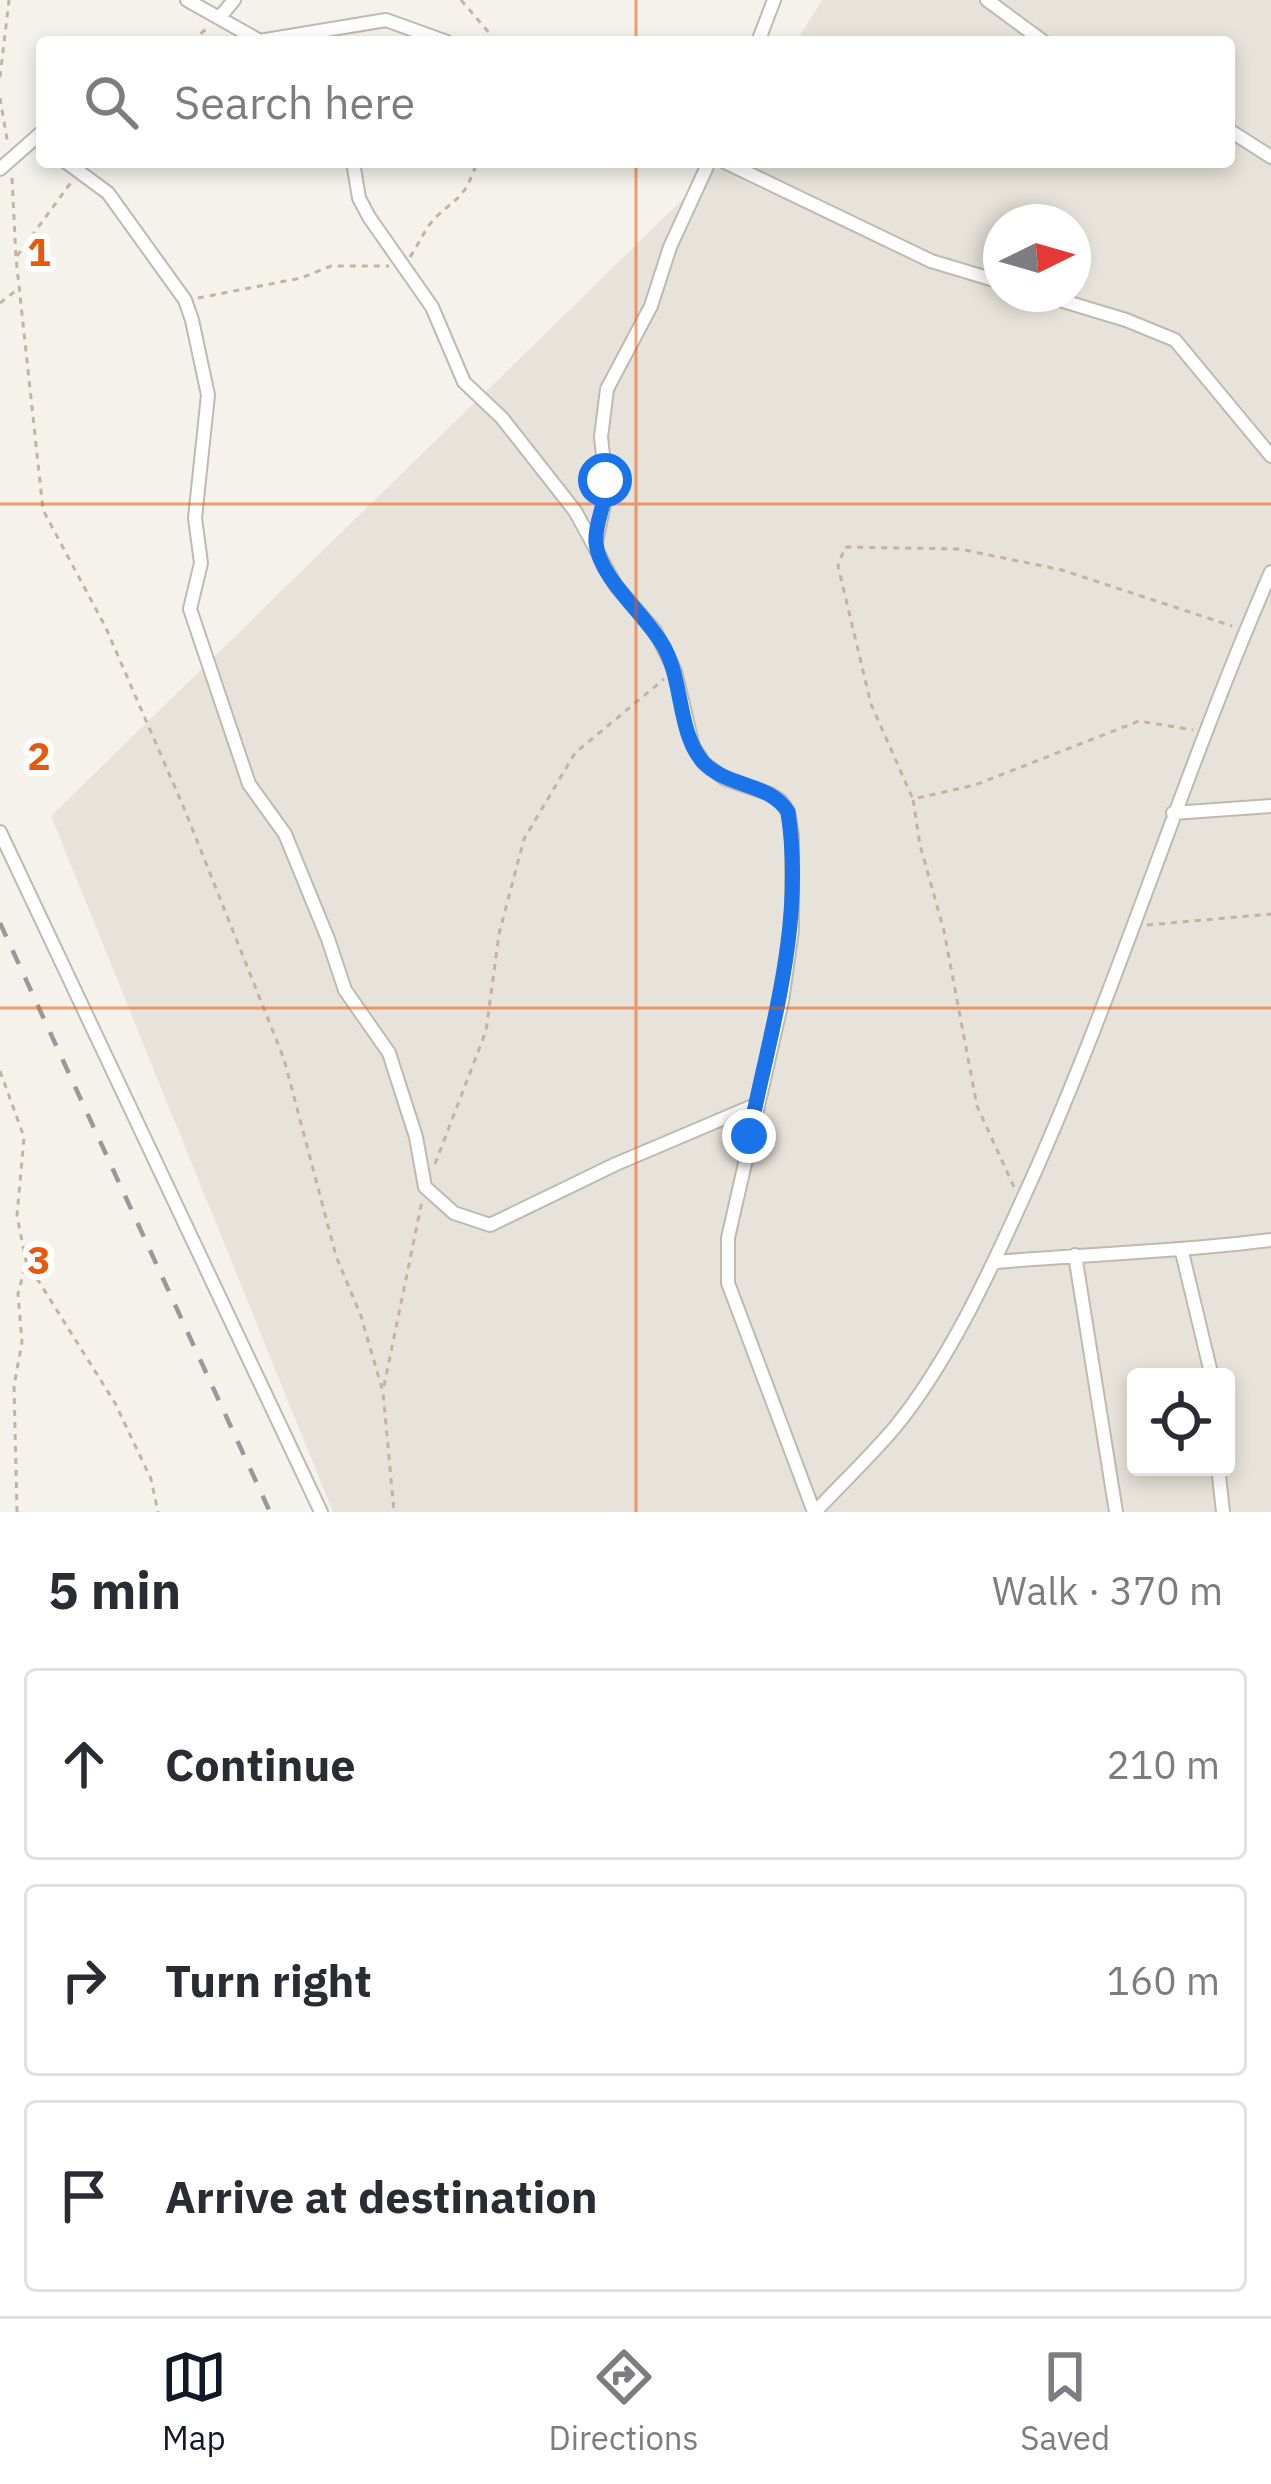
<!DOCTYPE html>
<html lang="en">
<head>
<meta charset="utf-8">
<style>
	body { margin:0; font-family:"IBM Plex Sans",sans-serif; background:#f2f2f3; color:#2b2b33 }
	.controls { position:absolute; right:36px; bottom:36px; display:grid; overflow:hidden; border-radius:12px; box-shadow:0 6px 18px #0003 }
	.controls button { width:108px; height:108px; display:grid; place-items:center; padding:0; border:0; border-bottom:3px solid #e1e1e2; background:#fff; color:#2b2b33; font:60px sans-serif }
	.compass { position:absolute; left:983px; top:204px; width:108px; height:108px; border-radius:50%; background:#fff; box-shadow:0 6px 18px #0003; rotate:85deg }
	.stop { position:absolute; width:36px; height:36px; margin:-27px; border:9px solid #1a73e8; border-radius:50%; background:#fff }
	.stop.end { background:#1a73e8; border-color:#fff; box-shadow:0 3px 12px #0008 }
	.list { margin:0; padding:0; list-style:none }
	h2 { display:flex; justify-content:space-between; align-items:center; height:156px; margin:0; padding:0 48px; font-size:51px }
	h2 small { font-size:39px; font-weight:400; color:#7c7c81 }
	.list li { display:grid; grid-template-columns:78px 1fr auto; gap:36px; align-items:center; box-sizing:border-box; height:192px; margin:0 24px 24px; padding:0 24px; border:3px solid #e1e1e2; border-radius:12px }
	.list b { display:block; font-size:45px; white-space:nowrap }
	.list em { font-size:39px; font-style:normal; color:#7c7c81 }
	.icon { flex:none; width:66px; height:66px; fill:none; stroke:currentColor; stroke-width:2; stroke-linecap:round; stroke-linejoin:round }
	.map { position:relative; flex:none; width:1271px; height:1512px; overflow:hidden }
	.search { position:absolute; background:#fff; box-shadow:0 6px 18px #0003; left:36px; right:36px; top:36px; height:132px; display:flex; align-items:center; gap:30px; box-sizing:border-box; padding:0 42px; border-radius:12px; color:#7c7c81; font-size:45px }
	.sheet { height:804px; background:#fff }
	nav { display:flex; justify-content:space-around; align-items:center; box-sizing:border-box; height:168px; border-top:3px solid #e1e1e2; background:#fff; font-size:33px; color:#7c7c81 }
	nav a { display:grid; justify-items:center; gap:6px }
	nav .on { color:#111827 }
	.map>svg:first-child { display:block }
	.residential { fill:#e7e3da; fill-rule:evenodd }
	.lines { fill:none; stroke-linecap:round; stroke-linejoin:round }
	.street-casing { stroke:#bfb9af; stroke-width:16 }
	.path { stroke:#bfb5a1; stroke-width:3; stroke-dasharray:6 6; stroke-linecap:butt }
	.street { stroke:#fff; stroke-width:12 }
	.rail { stroke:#999; stroke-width:4.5; stroke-dasharray:15 15; stroke-linecap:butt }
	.route { stroke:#1a73e8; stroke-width:15 }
	.grid { fill:none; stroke:#e8590c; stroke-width:3; stroke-opacity:0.55 }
	.grid-label { font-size:39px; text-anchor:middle; font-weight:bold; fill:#e8590c; stroke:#fff; stroke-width:12; stroke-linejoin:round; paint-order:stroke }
</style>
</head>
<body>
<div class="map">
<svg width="1271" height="1512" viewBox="0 0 1271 1512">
	<rect width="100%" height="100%" fill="#f4f2eb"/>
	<path class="residential" d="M822 0H1271V1512H333L51 816 721 162H1229V42H796ZM1001 222H1073V294H1001ZM1136 1377H1226V1467H1136Z"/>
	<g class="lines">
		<defs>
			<path id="street" d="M187 0 260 41
				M987 0 1044 42
				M220 17 234 0
				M253 42 386 20 447 42
				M758 42 774 0
				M1229 130 1271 157
				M66 162 108 193 185 300 192 320 208 395 195 518 201 563 190 609 249 784 285 834 328 939 345 990 389 1053 416 1137 425 1187 454 1213 490 1225 616 1164 755 1105
				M353 162 359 198 369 217 432 307 464 382 502 418 575 511 616 586 655 631 675 671 693 746 704 763 725 779 770 794 781 801 788 811 792 835V931L782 1001 728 1238V1283L814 1512
				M725 162 931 261 1001 282
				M0 169 42 132
				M1040 294 1126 320 1175 340 1271 456
				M596 542 607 491 601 437 607 389 651 306 670 247 709 162
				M1173 813 1271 806
				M0 832 321 1512
				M1182 1252 1212 1377
				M1075 1255 1116 1512
				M995 1262C1087 1254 1179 1252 1271 1240
				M1218 1467 1223 1512
				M815 1512C842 1483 871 1456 896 1426 947 1363 987 1278 1020 1205 1115 999 1180 780 1271 572"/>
		</defs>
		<use href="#street" class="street-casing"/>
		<path class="path" d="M461 0 497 42
			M192 42 208 27
			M0 77 9 0
			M0 98 8 145
			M12 178 16 258 43 510 105 626 184 808 284 1059 336 1256 361 1316 383 1392 394 1512
			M17 256 72 181
			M410 257C419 244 426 226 437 216 462 194 465 196 477 162
			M198 298 301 278 331 266H389
			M0 303 18 289
			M912 797 871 704 838 566 845 547 960 549 1062 570 1232 626
			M1147 925 1271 914
			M0 1071 24 1137 17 1216 26 1261 115 1403 151 1479 158 1512
			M435 1164 486 1031 499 934 524 839 575 753 664 679
			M1014 1187 977 1106 944 931 920 845 913 799 975 785 1139 721 1193 730
			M384 1386 422 1201
			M17 1512 14 1386 22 1342 18 1294 26 1263"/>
		<use href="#street" class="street"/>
		<path class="rail" d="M0 923 270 1512"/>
	</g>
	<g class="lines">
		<path class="route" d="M605 480C608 502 594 522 596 543 599 579 649 617 665 649 683 683 678 733 703 762 727 788 770 782 788 812 805 924 771 1027 749 1136"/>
	</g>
	<path class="grid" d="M636 0V42M636 162V1512M0 504H1271M0 1008H1271"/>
	<g class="grid-label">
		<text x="39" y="266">1</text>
		<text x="39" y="770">2</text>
		<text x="39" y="1274">3</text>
	</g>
</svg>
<div class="controls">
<button><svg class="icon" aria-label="locate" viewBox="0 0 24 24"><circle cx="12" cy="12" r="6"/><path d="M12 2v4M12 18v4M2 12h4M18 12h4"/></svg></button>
</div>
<svg class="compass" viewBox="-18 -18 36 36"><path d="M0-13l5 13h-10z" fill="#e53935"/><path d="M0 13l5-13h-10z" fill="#7c7c81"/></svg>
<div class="stop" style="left:605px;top:480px"></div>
<div class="stop end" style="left:749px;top:1136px"></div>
<div class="search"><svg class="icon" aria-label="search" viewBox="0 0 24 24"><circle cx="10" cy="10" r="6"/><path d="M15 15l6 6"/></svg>Search here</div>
</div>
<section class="sheet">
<h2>5 min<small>Walk · 370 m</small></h2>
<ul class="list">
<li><svg class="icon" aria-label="ahead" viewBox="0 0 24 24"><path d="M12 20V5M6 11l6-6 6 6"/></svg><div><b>Continue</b></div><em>210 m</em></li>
<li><svg class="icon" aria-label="right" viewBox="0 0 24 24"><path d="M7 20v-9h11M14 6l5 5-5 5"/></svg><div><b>Turn right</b></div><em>160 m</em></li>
<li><svg class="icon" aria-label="arrive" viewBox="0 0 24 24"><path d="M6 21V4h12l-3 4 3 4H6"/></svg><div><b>Arrive at destination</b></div></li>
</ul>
</section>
<nav>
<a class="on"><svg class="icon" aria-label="map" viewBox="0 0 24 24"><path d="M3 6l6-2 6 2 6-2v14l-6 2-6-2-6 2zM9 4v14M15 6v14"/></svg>Map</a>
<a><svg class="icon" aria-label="directions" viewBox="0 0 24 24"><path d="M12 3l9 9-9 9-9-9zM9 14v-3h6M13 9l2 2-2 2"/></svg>Directions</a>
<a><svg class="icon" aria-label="saved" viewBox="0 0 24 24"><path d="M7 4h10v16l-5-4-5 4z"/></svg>Saved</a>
</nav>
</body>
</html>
